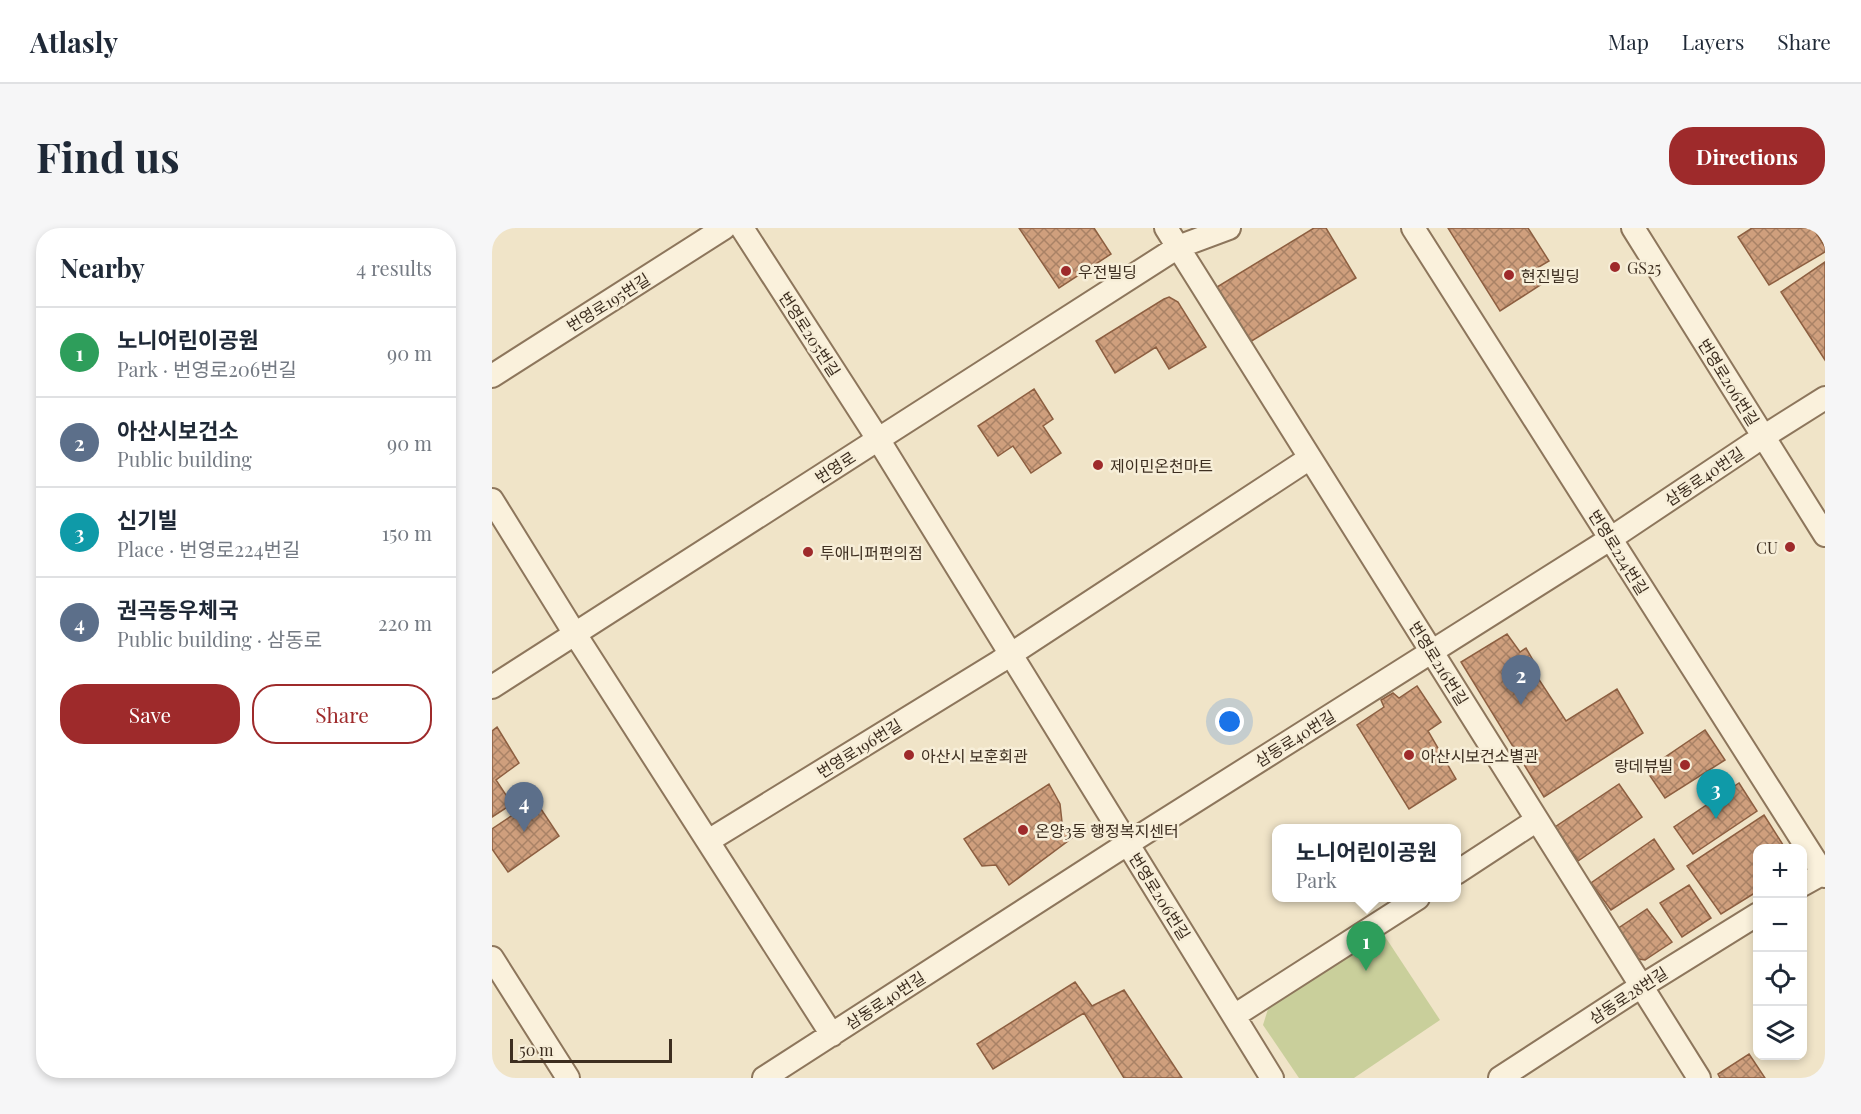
<!DOCTYPE html>
<html lang="en">
<head>
<meta charset="utf-8">
<style>
	body { margin:0; font-family:"Playfair Display","Noto Sans KR",serif; background:#f6f6f7; color:#1f2937 }
	.controls { position:absolute; right:18px; bottom:18px; display:grid; overflow:hidden; border-radius:12px; box-shadow:0 3px 9px #0003 }
	.controls button { width:54px; height:54px; display:grid; place-items:center; padding:0; border:0; border-bottom:2px solid #e0e1e3; background:#fff; color:#1f2937; font:30px sans-serif }
	.scale { position:absolute; left:18px; bottom:15px; width:162px; box-sizing:border-box; padding-left:6px; border:3px solid #3d2e20; border-top:0; font-size:16px; line-height:21px; white-space:nowrap; color:#3d2e20; -webkit-text-stroke:4px #f7eed8; paint-order:stroke }
	.you { position:absolute; left:738px; top:494px; width:21px; height:21px; margin:-15px; border:4px solid #fff; border-radius:50%; background:#1a73e8; box-shadow:0 0 0 9px #1a73e833 }
	.badge { display:grid; place-items:center; width:39px; height:39px; border-radius:50%; background:#9e2a2b; color:#fff; font-size:20px; font-weight:700 }
	.pin { position:absolute; translate:-50% -50px; filter:drop-shadow(0 2px 3px #0008) }
	.pin::after { content:''; position:absolute; top:32px; width:21px; height:18px; background:inherit; clip-path:polygon(0 0,100% 0,50% 100%) }
	.popup { position:absolute; left:780px; top:596px; width:189px; height:78px; box-sizing:border-box; display:grid; place-content:center; border-radius:12px; background:#fff; filter:drop-shadow(0 2px 4px #0005); font-size:20px; white-space:nowrap; color:#747a83 }
	.popup b { font-size:22px; color:#1f2937 }
	.popup::after { content:''; position:absolute; left:50%; top:100%; margin-left:-12px; border:12px solid transparent; border-top-color:#fff }
	.list { margin:0; padding:0; list-style:none }
	h2 { display:flex; justify-content:space-between; align-items:center; height:78px; margin:0; padding:0 24px; font-size:26px }
	h2 small { font-size:20px; font-weight:400; color:#747a83 }
	.list li { display:grid; grid-template-columns:39px 1fr auto; gap:18px; align-items:center; box-sizing:border-box; height:90px; padding:0 24px; border-top:2px solid #e0e1e3 }
	.list b { display:block; font-size:22px; white-space:nowrap }
	.list p { margin:0; font-size:20px; white-space:nowrap; color:#747a83 }
	.list em { font-size:20px; font-style:normal; color:#747a83 }
	.actions { display:flex; gap:12px; padding:18px 24px }
	.actions a { flex:1; padding:14px 0; border:2px solid #9e2a2b; border-radius:24px; text-align:center; font-size:21px; color:#9e2a2b }
	.actions .main { background:#9e2a2b; color:#fff }
	.icon { flex:none; width:33px; height:33px; fill:none; stroke:currentColor; stroke-width:2; stroke-linecap:round; stroke-linejoin:round }
	.map { position:relative; flex:none; width:1333px; height:850px; overflow:hidden; border-radius:24px }
	header { display:flex; align-items:center; gap:36px; box-sizing:border-box; height:84px; padding:0 30px; background:#fff; border-bottom:2px solid #e0e1e3 }
	header strong { font-size:28px }
	nav { display:flex; gap:33px; margin-inline-start:auto; font-size:21px }
	.intro { display:flex; align-items:center; justify-content:space-between; box-sizing:border-box; height:144px; padding:0 36px }
	h1 { margin:0; font-size:42px }
	.button { padding:15px 27px; border-radius:24px; background:#9e2a2b; color:#fff; font-size:21px; font-weight:700 }
	main { display:flex; gap:36px; padding:0 36px }
	aside { flex:1; background:#fff; border-radius:24px; box-shadow:0 3px 9px #0003 }
	.map>svg:first-child { display:block }
	.park { fill:#c9cf9b }
	.building { fill:url(#building-cross-hatch); stroke:#8d5f41; stroke-width:1.5 }
	.lines { fill:none; stroke-linecap:round; stroke-linejoin:round }
	.minor-casing { stroke:#8d765c; stroke-width:26 }
	.minor { stroke:#faf1dc; stroke-width:22 }
	.poi-dot { fill:#9e2a2b; stroke:#f7eed8; stroke-width:2 }
	.labels { text-anchor:middle; dominant-baseline:central; stroke-width:5; stroke-linejoin:round; paint-order:stroke }
	.poi-label { font-size:16px; fill:#3d2e20; stroke:#f7eed8; text-anchor:start }
	.street-label { font-size:16px; fill:#3d2e20; stroke:#f7eed8 }
</style>
</head>
<body>
<header>
<strong>Atlasly</strong>
<nav><a>Map</a><a>Layers</a><a>Share</a></nav>
</header>
<div class="intro"><h1>Find us</h1><a class="button">Directions</a></div>
<main>
<aside>
<h2>Nearby<small>4 results</small></h2>
<ul class="list">
<li><span class="badge" style="background:#2e9e5b">1</span><div><b>노니어린이공원</b><p>Park · 번영로206번길</p></div><em>90 m</em></li>
<li><span class="badge" style="background:#5c6f8a">2</span><div><b>아산시보건소</b><p>Public building</p></div><em>90 m</em></li>
<li><span class="badge" style="background:#0f9aa8">3</span><div><b>신기빌</b><p>Place · 번영로224번길</p></div><em>150 m</em></li>
<li><span class="badge" style="background:#5c6f8a">4</span><div><b>권곡동우체국</b><p>Public building · 삼동로</p></div><em>220 m</em></li>
</ul>
<div class="actions"><a class="main">Save</a><a>Share</a></div>
</aside>
<div class="map">
<svg width="1333" height="850" viewBox="0 0 1333 850">
	<defs>
		<pattern id="building-cross-hatch" width="8" height="8" patternUnits="userSpaceOnUse" patternTransform="scale(1.5)"><rect width="8" height="8" fill="#cf9f7d"/><path d="M0 0l8 8M0 8l8-8" fill="none" stroke="#a98266"/></pattern>
	</defs>
	<rect width="100%" height="100%" fill="#f0e4c8"/>
	<path class="park" d="M890 704 948 792 862 850H807L771 797 776 781Z"/>
	<path class="building" d="M527 0H602L619 26 567 60Z
		M822 0H834L864 50 758 114 725 59Z
		M956 0H1036L1057 33 1045 40 1053 54 1008 83Z
		M1260 0H1321L1333 19V24L1277 57 1246 9Z
		M1333 34V132L1289 64Z
		M677 69 686 74 714 119 677 141 664 119 623 145 604 113 672 71Z
		M542 161 561 191 551 198 569 225 539 245 521 218 506 228 486 198Z
		M1015 406 1028 424 1034 420 1046 441 1042 444 1074 493 1125 461 1151 505 1052 569 969 434Z
		M925 458 949 494 936 503 964 551 917 581 865 497 892 479 889 472 901 465 907 470Z
		M5 499 27 535 4 552 20 576 0 589V503Z
		M1213 502 1233 532 1173 570 1154 542Z
		M1247 555 1265 583 1201 626 1182 599Z
		M557 556 568 576 570 594 580 610 517 657 504 637 490 638 472 611Z
		M1127 556 1150 589 1086 633 1063 599Z
		M43 572 67 608 16 644 0 621V601Z
		M1272 587 1293 620H1266V663L1229 686 1195 638Z
		M1162 611 1182 641 1119 682 1099 655Z
		M1197 657 1219 690 1190 709 1168 675Z
		M1155 681 1180 714 1153 732 1140 730 1122 703Z
		M583 754 600 778 632 762 690 850H632L592 785 501 841 485 816Z
		M1257 826 1273 850H1228L1226 846Z"/>
	<g class="lines">
		<defs>
			<path id="minor" d="M250 0 386 211 780 850
				M674 0 1207 850
				M921 0 1333 648
				M1141 0 1333 307
				M0 148 232 0
				M0 272 83 406 340 807
				M0 459 686 19 737 0
				M216 613 507 434 818 230
				M964 645 1045 592
				M1310 657 1333 644
				M0 730 76 850
				M742 788 926 670
				M272 850 621 625 1118 311 1260 216 1333 170
				M1008 850 1137 766 1266 686"/>
		</defs>
		<use href="#minor" class="minor-casing"/>
		<use href="#minor" class="minor"/>
	</g>
	<g class="poi-dot">
		<circle cx="1123" cy="39" r="6"/>
		<circle cx="574" cy="43" r="6"/>
		<circle cx="1017" cy="47" r="6"/>
		<circle cx="606" cy="237" r="6"/>
		<circle cx="1298" cy="319" r="6"/>
		<circle cx="316" cy="324" r="6"/>
		<circle cx="417" cy="527" r="6"/>
		<circle cx="917" cy="527" r="6"/>
		<circle cx="1193" cy="537" r="6"/>
		<circle cx="531" cy="602" r="6"/>
	</g>
	<g class="labels">
		<g class="poi-label">
			<text x="1135" y="39">GS25</text>
			<text x="586" y="43">우전빌딩</text>
			<text x="1029" y="47">현진빌딩</text>
			<text x="618" y="237">제이민온천마트</text>
			<text x="1286" y="319" text-anchor="end">CU</text>
			<text x="328" y="324">투애니퍼편의점</text>
			<text x="429" y="527">아산시 보훈회관</text>
			<text x="929" y="527">아산시보건소별관</text>
			<text x="1181" y="537" text-anchor="end">랑데뷰빌</text>
			<text x="543" y="602">온양3동 행정복지센터</text>
		</g>
		<g class="street-label">
			<text transform="translate(116 74) rotate(-32)">번영로195번길</text>
			<text transform="translate(318 106) rotate(57)">번영로205번길</text>
			<text transform="translate(1237 154) rotate(58)">번영로206번길</text>
			<text transform="translate(343 239) rotate(-33)">번영로</text>
			<text transform="translate(1212 248) rotate(-34)">삼동로40번길</text>
			<text transform="translate(1127 324) rotate(58)">번영로224번길</text>
			<text transform="translate(947 435) rotate(58)">번영로216번길</text>
			<text transform="translate(803 510) rotate(-32)">삼동로40번길</text>
			<text transform="translate(367 520) rotate(-32)">번영로196번길</text>
			<text transform="translate(668 668) rotate(58)">번영로206번길</text>
			<text transform="translate(1136 767) rotate(-33)">삼동로28번길</text>
			<text transform="translate(393 772) rotate(-33)">삼동로40번길</text>
		</g>
	</g>
</svg>
<div class="controls">
<button>+</button>
<button>−</button>
<button><svg class="icon" aria-label="locate" viewBox="0 0 24 24"><circle cx="12" cy="12" r="6"/><path d="M12 2v4M12 18v4M2 12h4M18 12h4"/></svg></button>
<button><svg class="icon" aria-label="layers" viewBox="0 0 24 24"><path d="M12 4l9 5-9 5-9-5zM3 14l9 5 9-5"/></svg></button>
</div>
<div class="scale">50 m</div>
<div class="you"></div>
<div class="pin badge" style="left:874px;top:743px;background:#2e9e5b">1</div>
<div class="popup"><b>노니어린이공원</b>Park</div>
<div class="pin badge" style="left:1029px;top:477px;background:#5c6f8a">2</div>
<div class="pin badge" style="left:1224px;top:591px;background:#0f9aa8">3</div>
<div class="pin badge" style="left:32px;top:604px;background:#5c6f8a">4</div>
</div>
</main>
</body>
</html>
